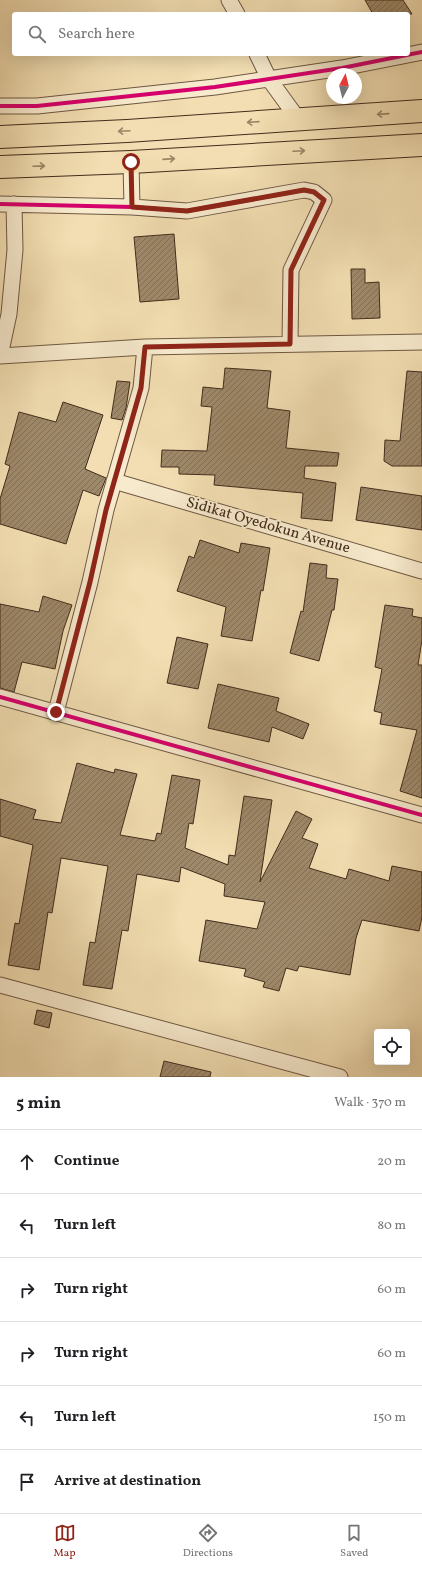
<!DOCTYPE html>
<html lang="en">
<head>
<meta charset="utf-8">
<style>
	body { margin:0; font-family:Vollkorn,serif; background:#f6f6f6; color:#202124 }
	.controls { position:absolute; right:12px; bottom:12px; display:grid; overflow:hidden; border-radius:4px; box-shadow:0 4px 16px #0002 }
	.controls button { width:36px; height:36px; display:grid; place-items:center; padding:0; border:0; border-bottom:1px solid #e0e0e0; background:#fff; color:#202124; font:20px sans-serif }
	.compass { position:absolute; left:326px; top:68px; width:36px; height:36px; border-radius:50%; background:#fff; box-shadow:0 4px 16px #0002; rotate:7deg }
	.stop { position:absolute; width:12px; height:12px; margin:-9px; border:3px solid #8f2418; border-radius:50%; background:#fff }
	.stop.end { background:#8f2418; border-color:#fff; box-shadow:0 1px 4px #0008 }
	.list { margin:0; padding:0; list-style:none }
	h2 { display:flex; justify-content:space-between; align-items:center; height:52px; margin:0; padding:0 16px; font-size:17px }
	h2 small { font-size:13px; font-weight:400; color:#757577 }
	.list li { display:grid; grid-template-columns:26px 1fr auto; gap:12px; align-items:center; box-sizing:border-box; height:64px; padding:0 16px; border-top:1px solid #e0e0e0 }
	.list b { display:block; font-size:15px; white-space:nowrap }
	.list em { font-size:13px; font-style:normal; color:#757577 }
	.icon { flex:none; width:22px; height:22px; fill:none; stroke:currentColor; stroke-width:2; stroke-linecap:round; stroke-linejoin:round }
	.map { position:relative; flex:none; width:422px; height:1077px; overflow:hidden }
	.search { position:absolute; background:#fff; box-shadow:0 4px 16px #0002; left:12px; right:12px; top:12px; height:44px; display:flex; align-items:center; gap:10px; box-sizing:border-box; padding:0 14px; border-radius:4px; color:#757577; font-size:15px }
	.sheet { height:436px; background:#fff }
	nav { display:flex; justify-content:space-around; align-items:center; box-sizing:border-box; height:56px; border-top:1px solid #e0e0e0; background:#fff; font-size:11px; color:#757577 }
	nav a { display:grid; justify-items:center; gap:2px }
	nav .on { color:#8f2418 }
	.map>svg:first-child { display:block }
	.building { fill:url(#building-hatch); stroke:#422c1c }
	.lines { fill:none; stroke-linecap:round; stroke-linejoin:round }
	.minor-casing { stroke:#6e5842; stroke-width:17 }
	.trunk-casing { stroke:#422c1c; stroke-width:24 }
	.minor { stroke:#f7eacd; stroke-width:15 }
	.trunk { stroke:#f2deb2; stroke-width:22 }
	.cycleway-casing { stroke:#f7eacd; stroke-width:6 }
	.cycleway { stroke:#d6006c; stroke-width:4 }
	.oneway { stroke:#9a8567 }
	.route { stroke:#8f2418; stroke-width:5 }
	.labels { text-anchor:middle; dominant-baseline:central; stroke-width:3.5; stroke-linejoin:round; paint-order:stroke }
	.street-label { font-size:15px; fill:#422c1c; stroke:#f7eacd }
</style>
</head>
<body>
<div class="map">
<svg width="422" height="1077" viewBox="0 0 422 1077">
	<defs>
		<pattern id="building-hatch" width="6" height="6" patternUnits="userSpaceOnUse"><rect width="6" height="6" fill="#9e896a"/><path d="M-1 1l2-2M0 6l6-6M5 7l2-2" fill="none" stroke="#827056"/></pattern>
	</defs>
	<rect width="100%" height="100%" fill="#f2deb2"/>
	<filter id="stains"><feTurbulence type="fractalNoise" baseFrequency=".005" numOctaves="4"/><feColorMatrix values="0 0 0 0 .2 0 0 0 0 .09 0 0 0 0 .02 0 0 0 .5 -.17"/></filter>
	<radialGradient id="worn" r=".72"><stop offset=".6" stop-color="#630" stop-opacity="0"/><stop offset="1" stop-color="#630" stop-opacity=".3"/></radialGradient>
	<path class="building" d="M365 0H403L412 14H373Z
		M174 234 179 299 140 302 134 237Z
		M351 269H365V283L379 282 380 318 352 319Z
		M225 368 271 371 267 408 290 411 286 448 339 453 337 466H305L304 478 336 483 332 521 301 518 303 493 214 485 215 475 179 474V467H161L162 450 207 451 212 407 201 406 203 387 223 389Z
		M407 371 422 372V466H392L384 461 385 440 400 441Z
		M117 381 130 382 126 408 122 420 111 418Z
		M63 402 103 415 85 469 106 478 99 496 83 490 66 544 0 524V499L10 466 5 464 19 412 56 422Z
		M361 487 422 496V530L356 520Z
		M200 540 239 553 241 543 270 548 263 591 261 590 252 641 221 636 226 607 177 591 189 556 194 558Z
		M310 563 327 565 326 578 338 579 334 610H332L319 661 290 653 301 611 303 612Z
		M43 596 72 605 63 631 55 669 22 662 14 692 0 688V604L39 612Z
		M385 605 413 609 412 616 422 618V640L418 665H422V798L400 791 417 730 380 724 382 713 374 711 382 669 375 667Z
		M177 637 208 644 198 689 167 683Z
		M218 684 279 698 276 711 309 724 303 739 272 727 269 742 208 728Z
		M77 763 114 773 115 769 137 774 120 835 155 841 157 833 161 834 172 775 200 780 193 824 189 823 185 848 228 865 229 855 235 856 244 796 272 800 260 882 296 811 312 819 302 838 318 844 309 868 346 879 349 869 389 881 392 866 422 872V917L419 931 362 920 356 938 350 975 299 966 297 971 286 968 279 991 263 987 265 982 244 976 246 969 199 961 206 920 257 929 265 902 224 896 225 884 181 867 179 882 137 874 128 931 122 930 112 989 83 985 90 942 95 943 108 866 61 858 52 913 48 912 39 970 8 965 15 923 19 924 33 845 0 836V799L36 810 33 819 61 823Z
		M37 1010 52 1013 49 1028 34 1024Z
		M164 1061 211 1072 210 1077H160Z"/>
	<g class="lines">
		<defs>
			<path id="minor" d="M229 0 237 14
				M257 54 269 79 298 119
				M0 106H37L215 87 342 68 422 52
				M131 162 132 207
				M0 204 132 207 187 211 304 190 314 192 324 200 291 270 290 344
				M0 356 145 347 422 342
				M0 356 9 314 15 250 14 204
				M114 481 422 571
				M0 697 422 815
				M56 712 90 582 106 510 141 388 145 347
				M0 985 340 1077"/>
			<path id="trunk" d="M0 137 127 131 422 111
				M0 167 131 162 422 145"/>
		</defs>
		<use href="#minor" class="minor-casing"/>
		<use href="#trunk" class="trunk-casing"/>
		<use href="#minor" class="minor"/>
		<use href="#trunk" class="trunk"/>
		<defs>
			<path id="cycleway" d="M0 106H37L215 87 342 68 422 52
				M0 204 132 207 187 211 304 190 314 192 324 200 291 270 290 344
				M0 697 422 815"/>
		</defs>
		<use href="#cycleway" class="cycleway-casing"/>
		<use href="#cycleway" class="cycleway"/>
	</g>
	<defs><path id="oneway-shaft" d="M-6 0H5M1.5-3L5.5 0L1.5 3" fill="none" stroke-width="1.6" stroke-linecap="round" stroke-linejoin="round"/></defs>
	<g class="oneway">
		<use href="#oneway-shaft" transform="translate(383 114) rotate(176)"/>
		<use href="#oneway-shaft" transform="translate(253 122) rotate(176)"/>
		<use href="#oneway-shaft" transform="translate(124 131) rotate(177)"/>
		<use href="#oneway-shaft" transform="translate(299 151) rotate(-3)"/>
		<use href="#oneway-shaft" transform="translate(169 159) rotate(-4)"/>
		<use href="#oneway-shaft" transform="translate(39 166) rotate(-2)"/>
	</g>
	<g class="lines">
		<path class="route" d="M56 712 90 582 106 510 141 388 145 347 290 344 291 270 324 200 314 192 304 190 187 211 132 207 131 162"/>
	</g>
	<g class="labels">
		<g class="street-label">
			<text transform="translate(268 526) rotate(16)">Sidikat Oyedokun Avenue</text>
		</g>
	</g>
	<rect width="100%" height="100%" filter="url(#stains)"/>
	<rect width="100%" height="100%" fill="url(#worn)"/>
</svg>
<div class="controls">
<button><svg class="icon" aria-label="locate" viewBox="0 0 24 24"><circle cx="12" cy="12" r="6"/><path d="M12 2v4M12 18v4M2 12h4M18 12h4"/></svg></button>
</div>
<svg class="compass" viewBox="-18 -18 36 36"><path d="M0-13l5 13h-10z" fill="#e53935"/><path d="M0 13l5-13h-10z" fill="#757577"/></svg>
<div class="stop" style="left:131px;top:162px"></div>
<div class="stop end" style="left:56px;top:712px"></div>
<div class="search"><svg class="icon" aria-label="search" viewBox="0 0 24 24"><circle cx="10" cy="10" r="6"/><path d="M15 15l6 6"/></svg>Search here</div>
</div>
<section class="sheet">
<h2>5 min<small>Walk · 370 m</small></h2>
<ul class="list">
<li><svg class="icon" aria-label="ahead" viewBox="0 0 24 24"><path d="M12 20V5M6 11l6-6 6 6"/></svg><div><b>Continue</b></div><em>20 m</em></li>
<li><svg class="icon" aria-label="left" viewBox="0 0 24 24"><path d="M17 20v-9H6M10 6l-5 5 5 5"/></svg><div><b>Turn left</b></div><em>80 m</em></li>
<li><svg class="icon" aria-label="right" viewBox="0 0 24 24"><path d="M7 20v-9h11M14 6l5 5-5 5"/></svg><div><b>Turn right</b></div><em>60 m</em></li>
<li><svg class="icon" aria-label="right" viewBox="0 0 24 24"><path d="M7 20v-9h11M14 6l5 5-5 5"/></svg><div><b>Turn right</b></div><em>60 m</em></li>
<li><svg class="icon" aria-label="left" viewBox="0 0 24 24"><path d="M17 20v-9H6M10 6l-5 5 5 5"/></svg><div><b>Turn left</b></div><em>150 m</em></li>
<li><svg class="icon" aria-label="arrive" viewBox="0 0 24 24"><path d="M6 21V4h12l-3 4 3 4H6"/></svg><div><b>Arrive at destination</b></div></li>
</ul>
</section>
<nav>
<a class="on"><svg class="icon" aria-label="map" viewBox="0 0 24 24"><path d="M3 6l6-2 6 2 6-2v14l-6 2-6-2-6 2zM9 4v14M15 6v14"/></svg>Map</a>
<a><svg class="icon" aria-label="directions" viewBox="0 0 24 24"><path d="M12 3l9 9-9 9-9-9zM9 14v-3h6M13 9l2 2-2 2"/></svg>Directions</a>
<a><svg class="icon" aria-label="saved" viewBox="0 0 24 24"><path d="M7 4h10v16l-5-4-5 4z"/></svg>Saved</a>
</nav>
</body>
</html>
